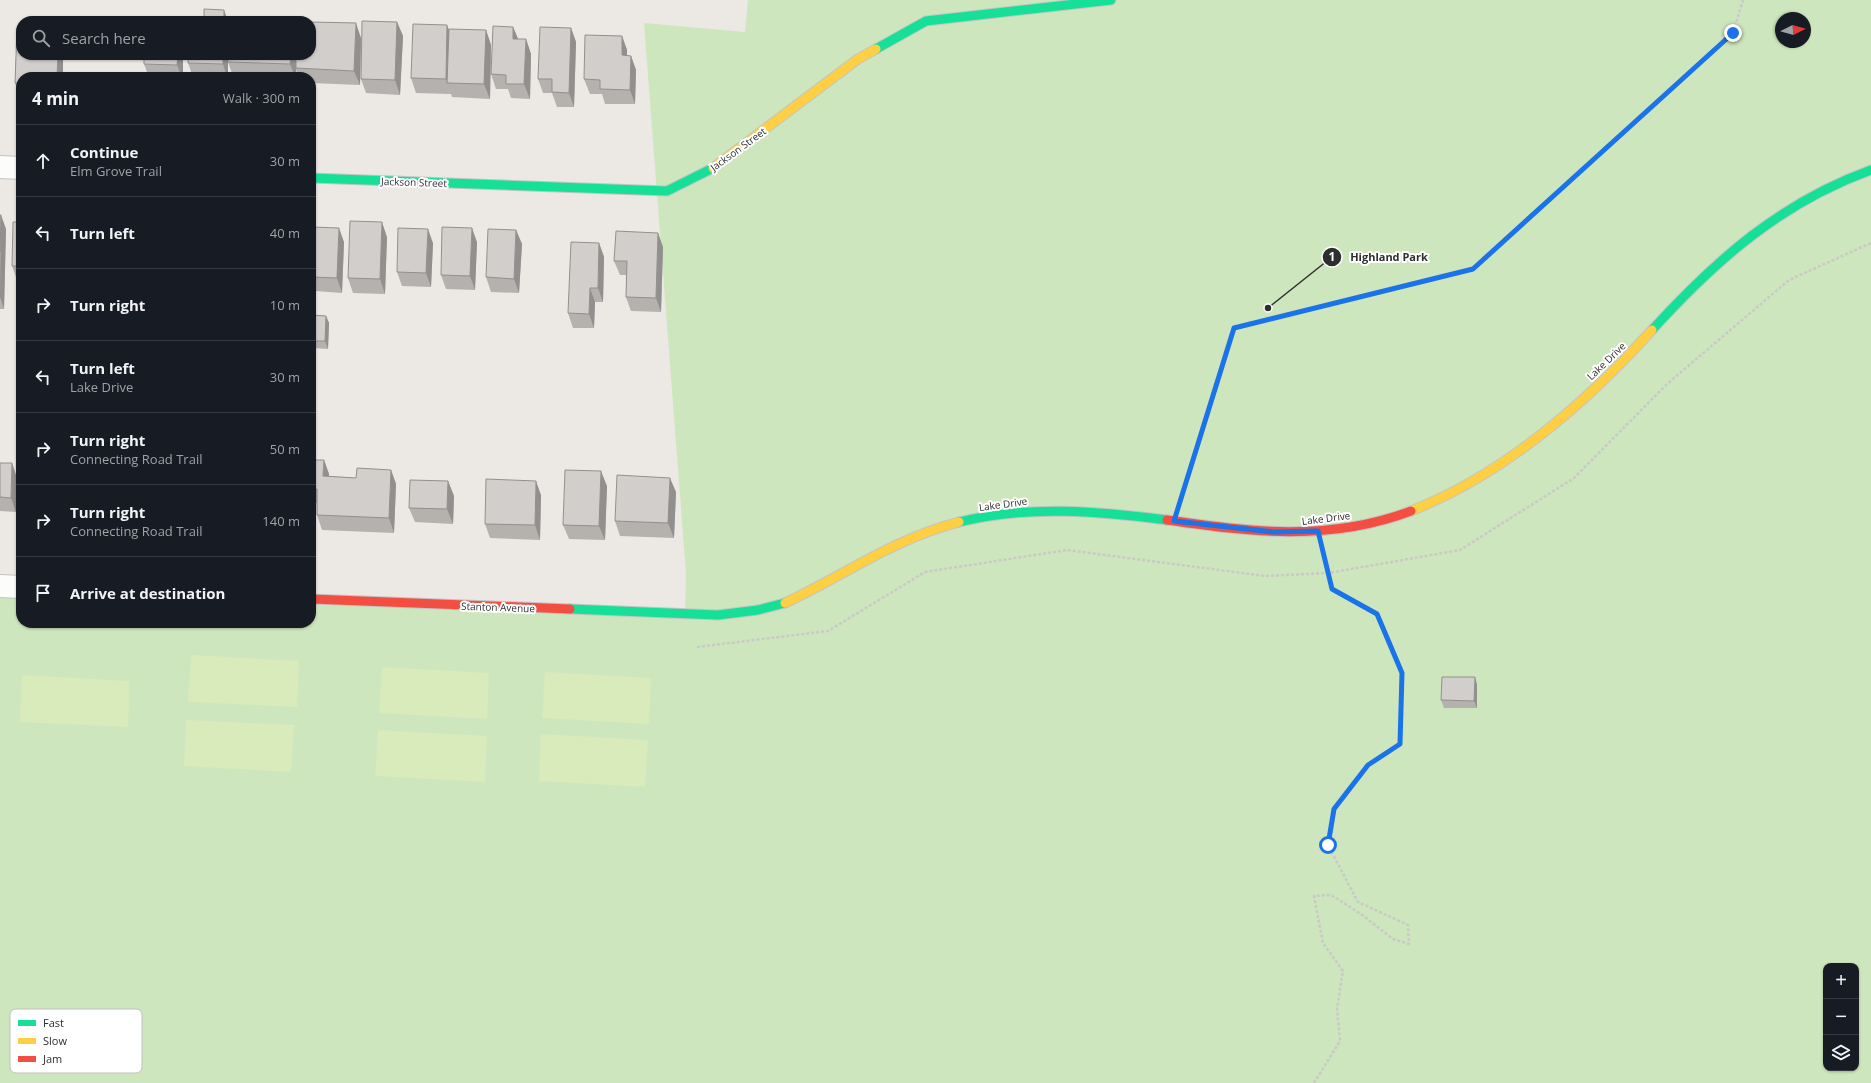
<!DOCTYPE html>
<html lang="en">
<head>
<meta charset="utf-8">
<style>
	body { margin:0; font-family:"Open Sans",sans-serif; background:#20242c; color:#f1f3f6 }
	.controls { position:absolute; right:12px; bottom:12px; display:grid; overflow:hidden; border-radius:8px; box-shadow:0 1px 3px #0004 }
	.controls button { width:36px; height:36px; display:grid; place-items:center; padding:0; border:0; border-bottom:1px solid #363941; background:#171b24; color:#f1f3f6; font:20px sans-serif }
	.compass { position:absolute; left:1775px; top:12px; width:36px; height:36px; border-radius:50%; background:#171b24; box-shadow:0 1px 3px #0004; rotate:85deg }
	.stop { position:absolute; width:12px; height:12px; margin:-9px; border:3px solid #1a73e8; border-radius:50%; background:#fff }
	.stop.end { background:#1a73e8; border-color:#fff; box-shadow:0 1px 4px #0008 }
	.list { margin:0; padding:0; list-style:none }
	h2 { display:flex; justify-content:space-between; align-items:center; height:52px; margin:0; padding:0 16px; font-size:17px }
	h2 small { font-size:13px; font-weight:400; color:#9ea1a6 }
	.list li { display:grid; grid-template-columns:26px 1fr auto; gap:12px; align-items:center; box-sizing:border-box; height:72px; padding:0 16px; border-top:1px solid #363941 }
	.list b { display:block; font-size:15px; white-space:nowrap }
	.list p { margin:0; font-size:13px; white-space:nowrap; color:#9ea1a6 }
	.list em { font-size:13px; font-style:normal; color:#9ea1a6 }
	.icon { flex:none; width:22px; height:22px; fill:none; stroke:currentColor; stroke-width:2; stroke-linecap:round; stroke-linejoin:round }
	.map { position:relative; flex:none; width:1871px; height:1083px; overflow:hidden }
	.search { position:absolute; background:#171b24; box-shadow:0 1px 3px #0004; left:16px; top:16px; width:300px; height:44px; display:flex; align-items:center; gap:10px; box-sizing:border-box; padding:0 14px; border-radius:16px; color:#9ea1a6; font-size:15px }
	.panel { position:absolute; background:#171b24; box-shadow:0 1px 3px #0004; left:16px; top:72px; width:300px; height:556px; border-radius:16px }
	.map>svg:first-child { display:block }
	.green { fill:#cee6be; fill-rule:evenodd }
	.pitch { fill:#d9eabb }
	.lines { fill:none; stroke-linecap:round; stroke-linejoin:round }
	.street-casing { stroke:#c5c4c5; stroke-width:24 }
	.fast-casing { stroke:#c5c4c5; stroke-width:11 }
	.slow-casing { stroke:#c5c4c5; stroke-width:11 }
	.jam-casing { stroke:#c5c4c5; stroke-width:11 }
	.path { stroke:#c9c9c8; stroke-width:2.5; stroke-dasharray:3 2; stroke-linecap:butt }
	.street { stroke:#fcfcfb; stroke-width:22 }
	.fast { stroke:#16e098; stroke-width:9 }
	.slow { stroke:#ffcf43; stroke-width:9 }
	.jam { stroke:#f24e42; stroke-width:9 }
	.wall { fill:#b4b1af }
	.shaded-wall { fill:#92908e }
	.building { fill:#d1cecb; stroke:#92908e }
	.route { stroke:#1a73e8; stroke-width:5 }
	.labels { text-anchor:middle; dominant-baseline:central; stroke-width:4; stroke-linejoin:round; paint-order:stroke }
	.street-label { font-size:10px; fill:#2e2e2e; stroke:#fff }
	.key { fill:#fff; stroke:#c0c0c0; stroke-width:1 }
	.key-label { font-size:11px; fill:#2e2e2e }
	.leader { fill:none; stroke:#2e2e2e; stroke-width:1.5 }
	.callout-dot { fill:#2e2e2e; stroke:#fff; stroke-width:1.5 }
	.mark-label { font-size:12px; text-anchor:middle; font-weight:bold; fill:#fff }
	.callout-label { font-size:11px; text-anchor:middle; font-weight:bold; fill:#2e2e2e; stroke:#fff; stroke-width:4; stroke-linejoin:round; paint-order:stroke }
</style>
</head>
<body>
<div class="map">
<svg width="1871" height="1083" viewBox="0 0 1871 1083">
	<rect width="100%" height="100%" fill="#ece8e4"/>
	<path class="green" d="M748 0H1871V1083H0V586L21 587V623H311V599L685 615 686 574 644 23 745 32ZM1781 18H1805V42H1781ZM1826 966H1856V1068H1826Z"/>
	<path class="pitch" d="M191 655 299 661 297 707 188 702Z
		M382 667 489 673 487 719 379 713Z
		M545 672 651 678 649 724 542 718Z
		M22 675 130 681 128 727 20 722Z
		M186 720 294 725 291 772 184 766Z
		M378 730 487 736 485 782 375 776Z
		M541 734 648 740 645 787 539 781Z"/>
	<g class="lines">
		<defs>
			<path id="street" d="M0 167 21 168
				M0 586 21 587"/>
			<path id="fast" d="M876 49 926 21 1111 0
				M311 178 667 191 713 168
				M1652 330C1716 260 1780 203 1871 170
				M959 522C1028 505 1097 511 1167 520
				M570 609 718 615 758 610 785 603"/>
			<path id="slow" d="M713 168 858 59 876 49
				M1411 511C1505 474 1585 404 1652 330
				M785 603C845 575 893 539 959 522"/>
			<path id="jam" d="M1167 520C1251 532 1329 542 1411 511
				M311 599 570 609"/>
		</defs>
		<use href="#street" class="street-casing"/>
		<use href="#fast" class="fast-casing"/>
		<use href="#slow" class="slow-casing"/>
		<use href="#jam" class="jam-casing"/>
		<path class="path" d="M1182 496 1234 328 1473 269 1733 33 1743 0
			M697 647 828 631 925 572 1067 550 1265 576 1328 573 1460 550 1574 478 1667 384 1789 280 1871 243
			M1314 1083 1340 1041 1337 1009 1343 971 1323 943 1314 896 1331 895 1361 914 1393 939 1409 944 1408 925 1358 902 1328 845 1334 809 1368 765 1400 744 1402 673 1377 614 1332 589 1324 557"/>
		<use href="#street" class="street"/>
		<use href="#fast" class="fast"/>
		<use href="#slow" class="slow"/>
		<use href="#jam" class="jam"/>
	</g>
	<path class="wall" d="M397 22 403 36 400 95 366 93 361 79Z
		M513 27 518 39H526L531 54 530 99 511 98 508 89H496L491 74Z
		M17 28H21V55H63V77H21V98H20L15 83Z
		M571 28 576 42 574 107H557L552 93H543L538 79Z
		M449 30H486L491 45 490 99 452 97 451 94 416 93 411 78Z
		M622 36 627 50V56H631L636 70 635 104H605L602 94H590L584 79Z
		M361 38 360 85 311 83V77H299L296 69V77L233 76 228 62V77H193L188 63Z
		M183 55V77H149L144 64Z
		M0 215 6 229 4 309H0Z
		M21 222V281L17 280 12 266Z
		M311 227 344 242 342 293 315 291 311 281Z
		M516 230 522 244 519 293 491 292 486 277Z
		M658 233 663 247 661 312 631 311 626 297V275H620L614 261Z
		M387 237 385 294 353 293 348 278Z
		M477 242 475 290 446 289 441 275Z
		M433 243 431 287 402 286 397 272Z
		M599 243 604 257 603 302H595L594 328H573L568 313Z
		M311 315 326 316 329 323 328 349 311 348Z
		M311 460H324L329 474V476L356 478 391 470 396 484 394 533 322 530 317 515V503H311Z
		M0 463H12L17 478 16 512 0 511Z
		M448 481 454 496 453 524 415 522 409 508Z
		M607 486 605 540 569 539 563 525Z
		M676 492 674 538 620 536 615 521Z
		M541 495 540 540 490 538 485 524Z
		M1475 677 1477 685V708H1444L1441 700Z"/>
	<path class="shaded-wall" d="M224 10 228 21H224Z
		M397 22 403 36 400 95 395 80Z
		M356 23 361 38 360 85 354 71Z
		M447 25 453 40 447 83 446 79Z
		M513 27 519 41 513 39Z
		M571 28 576 42 574 107 569 93Z
		M486 30 491 45 490 99 484 84Z
		M622 36 627 50V70L622 55Z
		M526 39 531 54 530 99 524 84Z
		M58 55H63V77H57Z
		M178 55H183V77H182L177 65Z
		M223 55H228V77H227L223 64Z
		M291 55H297L296 77H295L290 64Z
		M631 56 636 70 635 104 630 90Z
		M1 215 6 229 4 309 0 297Z
		M382 222 387 237 385 294 380 279Z
		M339 228 344 242 342 293 337 278Z
		M472 228 477 242 475 290 470 276Z
		M428 229 433 243 431 287 426 273Z
		M516 230 522 244 519 293 514 279Z
		M658 233 663 247 661 312 656 298Z
		M599 243 604 257 603 302 598 288Z
		M590 288 595 302 594 328 589 314Z
		M326 316 329 323 328 349 325 341Z
		M324 460 329 474 328 490 323 476Z
		M12 463 17 478 16 512 11 498Z
		M391 470 396 484 394 533 389 518Z
		M601 471 607 486 605 540 599 526Z
		M670 478 676 492 674 538 668 523Z
		M448 481 454 496 453 524 447 509Z
		M536 481 541 495 540 540 535 525Z
		M1475 677 1477 685V708L1474 701Z"/>
	<path class="building" d="M204 9 224 10V21H189V19L204 20Z
		M230 18 292 21H230Z
		M145 20 179 21H145Z
		M362 21 397 22 395 80 361 79Z
		M311 22 356 23 354 71 296 68V55H311Z
		M413 24 447 25 446 79 411 78Z
		M493 26 513 27V39H526L524 84H506V75L491 74Z
		M540 27 571 28 569 93 552 92V79H538Z
		M17 28H21V55H58L57 77H21V84L15 83Z
		M449 29 486 30 484 84 447 83Z
		M585 35 622 36V55L631 56 630 90 600 89V80L584 79Z
		M144 55H178L177 65 144 64Z
		M188 55H223V64L188 63Z
		M228 55H291L290 64 228 62Z
		M0 215H1L0 252Z
		M350 221 382 222 380 279 348 278Z
		M13 222H21V266H12Z
		M311 227 339 228 337 278 311 277Z
		M442 227 472 228 470 276 441 275Z
		M398 228 428 229 426 273 397 272Z
		M488 229 516 230 514 279 486 277Z
		M616 231 658 233 656 298 626 297 627 261H614Z
		M571 242 599 243 598 288H590L589 314 568 313Z
		M311 315 326 316 325 341H311Z
		M311 460H324L323 476 356 478 357 468 391 470 389 518 317 515V489H311Z
		M0 463H12L11 498 0 497Z
		M565 470 601 471 599 526 563 525Z
		M617 475 670 478 668 523 615 521Z
		M486 479 536 481 535 525 485 524Z
		M410 480 448 481 447 509 409 508Z
		M1442 677H1475L1474 701 1441 700Z"/>
	<g class="lines">
		<path class="route" d="M1328 845 1334 809 1368 765 1400 744 1402 673 1377 614 1332 589 1318 531 1273 532 1174 521 1234 328 1473 269 1733 33"/>
	</g>
	<g class="labels">
		<g class="street-label">
			<text transform="translate(738 149) rotate(-36)">Jackson Street</text>
			<text transform="translate(414 182) rotate(2)">Jackson Street</text>
			<text transform="translate(1606 361) rotate(-44)">Lake Drive</text>
			<text transform="translate(1003 504) rotate(-8)">Lake Drive</text>
			<text transform="translate(1326 518) rotate(-7)">Lake Drive</text>
			<text transform="translate(498 607) rotate(2)">Stanton Avenue</text>
		</g>
	</g>
	<rect x="10" y="1009" width="132" height="64" rx="6" class="key"/>
	<rect x="18" y="1020" width="18" height="6" fill="#16e098"/>
	<rect x="18" y="1038" width="18" height="6" fill="#ffcf43"/>
	<rect x="18" y="1056" width="18" height="6" fill="#f24e42"/>
	<g class="key-label">
		<text x="43" y="1027">Fast</text>
		<text x="43" y="1045">Slow</text>
		<text x="43" y="1063">Jam</text>
	</g>
	<path class="leader" d="M1268 308L1332 257"/>
	<g class="callout-dot">
		<circle cx="1268" cy="308" r="4"/>
		<circle cx="1332" cy="257" r="10"/>
	</g>
	<g class="mark-label">
		<text x="1332" y="261">1</text>
	</g>
	<g class="callout-label">
		<text x="1389" y="261">Highland Park</text>
	</g>
</svg>
<div class="controls">
<button>+</button>
<button>−</button>
<button><svg class="icon" aria-label="layers" viewBox="0 0 24 24"><path d="M12 4l9 5-9 5-9-5zM3 14l9 5 9-5"/></svg></button>
</div>
<svg class="compass" viewBox="-18 -18 36 36"><path d="M0-13l5 13h-10z" fill="#e53935"/><path d="M0 13l5-13h-10z" fill="#9ea1a6"/></svg>
<div class="stop" style="left:1328px;top:845px"></div>
<div class="stop end" style="left:1733px;top:33px"></div>
<div class="search"><svg class="icon" aria-label="search" viewBox="0 0 24 24"><circle cx="10" cy="10" r="6"/><path d="M15 15l6 6"/></svg>Search here</div>
<section class="panel">
<h2>4 min<small>Walk · 300 m</small></h2>
<ul class="list">
<li><svg class="icon" aria-label="ahead" viewBox="0 0 24 24"><path d="M12 20V5M6 11l6-6 6 6"/></svg><div><b>Continue</b><p>Elm Grove Trail</p></div><em>30 m</em></li>
<li><svg class="icon" aria-label="left" viewBox="0 0 24 24"><path d="M17 20v-9H6M10 6l-5 5 5 5"/></svg><div><b>Turn left</b></div><em>40 m</em></li>
<li><svg class="icon" aria-label="right" viewBox="0 0 24 24"><path d="M7 20v-9h11M14 6l5 5-5 5"/></svg><div><b>Turn right</b></div><em>10 m</em></li>
<li><svg class="icon" aria-label="left" viewBox="0 0 24 24"><path d="M17 20v-9H6M10 6l-5 5 5 5"/></svg><div><b>Turn left</b><p>Lake Drive</p></div><em>30 m</em></li>
<li><svg class="icon" aria-label="right" viewBox="0 0 24 24"><path d="M7 20v-9h11M14 6l5 5-5 5"/></svg><div><b>Turn right</b><p>Connecting Road Trail</p></div><em>50 m</em></li>
<li><svg class="icon" aria-label="right" viewBox="0 0 24 24"><path d="M7 20v-9h11M14 6l5 5-5 5"/></svg><div><b>Turn right</b><p>Connecting Road Trail</p></div><em>140 m</em></li>
<li><svg class="icon" aria-label="arrive" viewBox="0 0 24 24"><path d="M6 21V4h12l-3 4 3 4H6"/></svg><div><b>Arrive at destination</b></div></li>
</ul>
</section>
</div>
</body>
</html>
